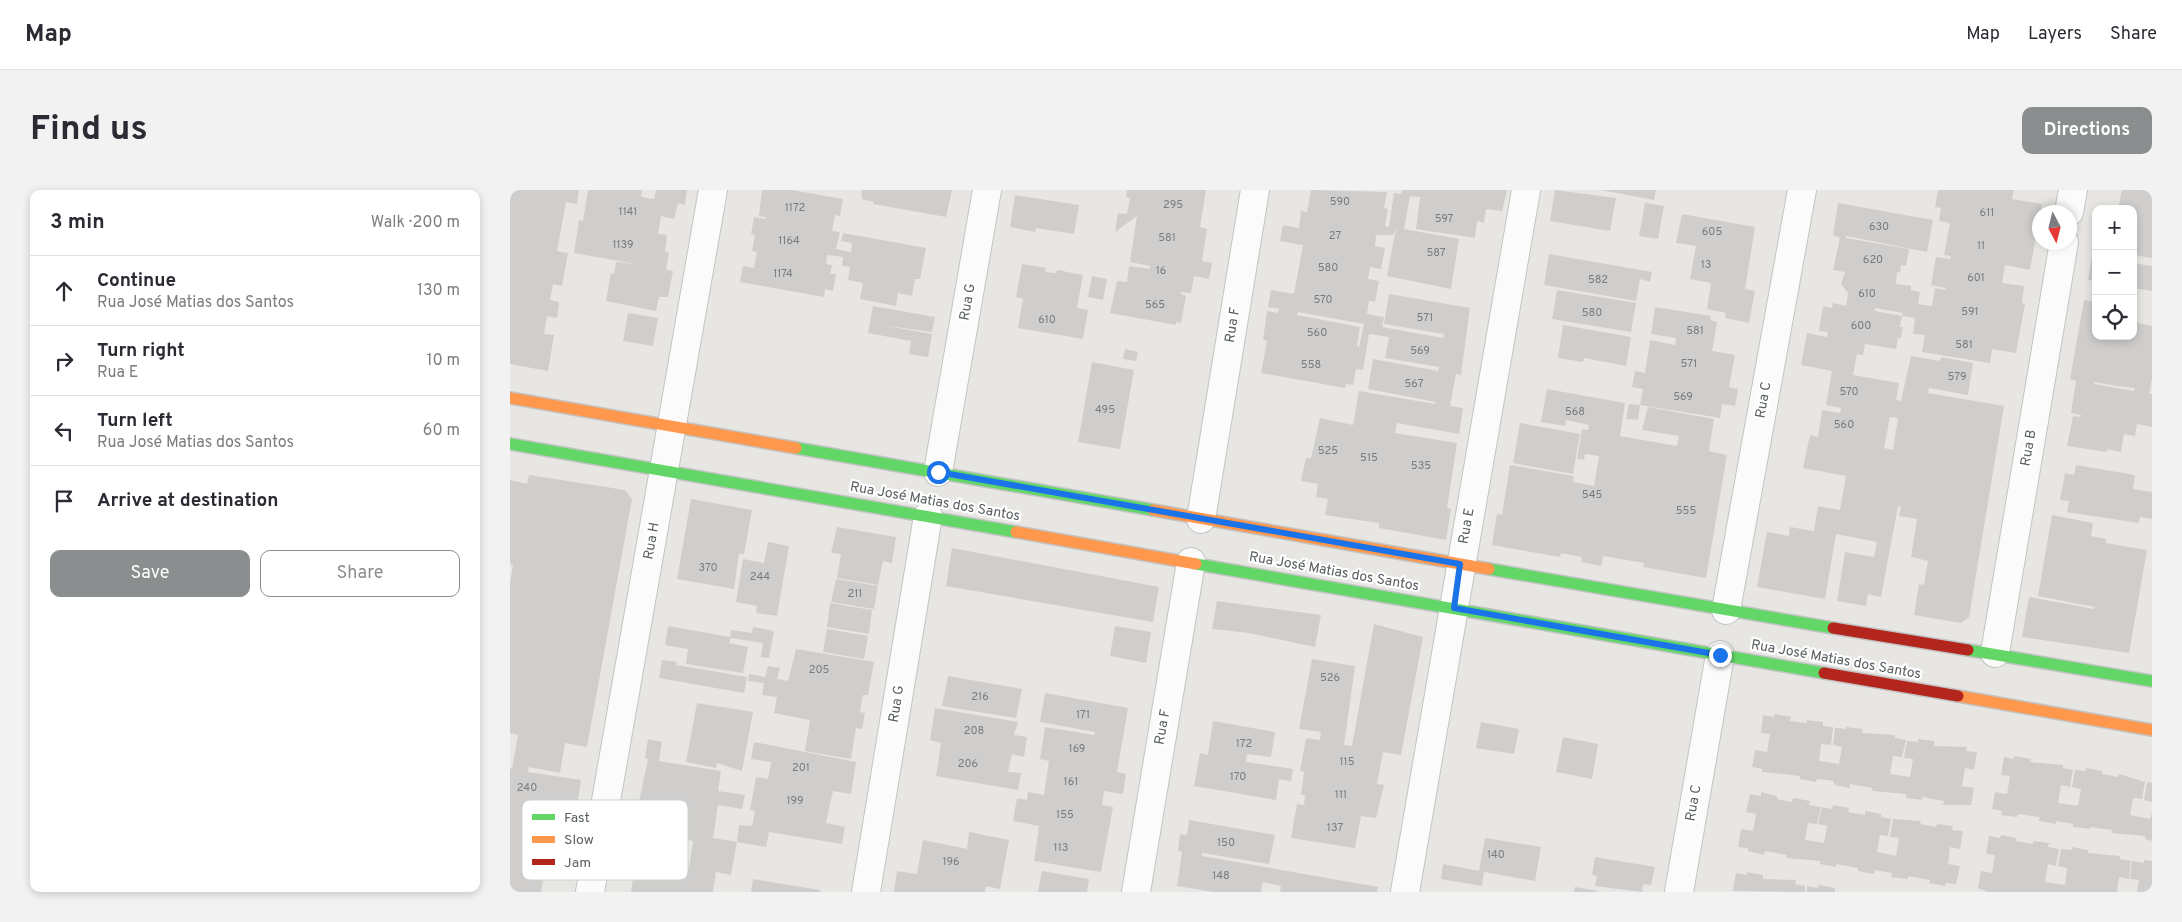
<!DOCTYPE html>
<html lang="en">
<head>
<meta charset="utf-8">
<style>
	body { margin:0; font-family:Overpass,sans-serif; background:#f2f2f3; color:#2b2b33 }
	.controls { position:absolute; right:15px; top:15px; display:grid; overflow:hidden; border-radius:10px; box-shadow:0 2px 8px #0003 }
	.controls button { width:45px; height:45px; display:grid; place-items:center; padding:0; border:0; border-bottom:1px solid #e1e1e2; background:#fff; color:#2b2b33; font:25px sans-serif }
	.compass { position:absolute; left:1522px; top:15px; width:45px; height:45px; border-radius:50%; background:#fff; box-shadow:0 2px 8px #0003; rotate:173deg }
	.stop { position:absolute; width:15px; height:15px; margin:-11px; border:4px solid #1a73e8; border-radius:50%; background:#fff }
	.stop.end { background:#1a73e8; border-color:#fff; box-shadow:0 1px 5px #0008 }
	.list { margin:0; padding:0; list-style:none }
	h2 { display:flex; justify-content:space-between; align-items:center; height:65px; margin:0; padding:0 20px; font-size:21px }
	h2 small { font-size:16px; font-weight:400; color:#7c7c81 }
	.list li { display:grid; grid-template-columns:32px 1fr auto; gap:15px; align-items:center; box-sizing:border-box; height:70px; padding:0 20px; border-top:1px solid #e1e1e2 }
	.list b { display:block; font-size:19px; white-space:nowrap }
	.list p { margin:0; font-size:16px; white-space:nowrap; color:#7c7c81 }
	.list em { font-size:16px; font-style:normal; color:#7c7c81 }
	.actions { display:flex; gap:10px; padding:15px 20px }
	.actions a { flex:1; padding:11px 0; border:1px solid #8b8e8e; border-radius:10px; text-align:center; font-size:18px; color:#8b8e8e }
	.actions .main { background:#8b8e8e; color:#fff }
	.icon { flex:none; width:28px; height:28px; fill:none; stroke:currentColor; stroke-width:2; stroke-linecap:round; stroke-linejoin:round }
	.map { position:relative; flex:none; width:1642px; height:702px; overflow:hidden; border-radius:10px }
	header { display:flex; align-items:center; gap:30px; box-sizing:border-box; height:70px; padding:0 25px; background:#fff; border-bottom:1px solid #e1e1e2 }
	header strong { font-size:24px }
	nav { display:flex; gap:28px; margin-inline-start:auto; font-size:18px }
	.intro { display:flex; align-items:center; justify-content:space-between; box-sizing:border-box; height:120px; padding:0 30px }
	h1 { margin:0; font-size:35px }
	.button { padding:12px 22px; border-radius:10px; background:#8b8e8e; color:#fff; font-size:18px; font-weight:700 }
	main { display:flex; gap:30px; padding:0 30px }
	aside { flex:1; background:#fff; border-radius:10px; box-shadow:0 2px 8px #0003 }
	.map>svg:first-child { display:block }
	.building { fill:#d0cecd; fill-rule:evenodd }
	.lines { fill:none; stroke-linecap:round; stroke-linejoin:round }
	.street-casing { stroke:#c3c3c3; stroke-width:30 }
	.fast-casing { stroke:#c2c3c2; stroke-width:14 }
	.slow-casing { stroke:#c2c3c2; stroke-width:14 }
	.jam-casing { stroke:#c2c3c2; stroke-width:14 }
	.street { stroke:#fcfbfb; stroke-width:28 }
	.fast { stroke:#63d668; stroke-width:11 }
	.slow { stroke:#ff974d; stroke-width:11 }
	.jam { stroke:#b3261e; stroke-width:11 }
	.route { stroke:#1a73e8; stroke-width:6 }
	.labels { text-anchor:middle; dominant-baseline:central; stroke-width:4.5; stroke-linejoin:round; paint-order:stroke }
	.number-label { font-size:11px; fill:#787c7d }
	.street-label { font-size:14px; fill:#595f61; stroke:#fff }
	.key { fill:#fff; stroke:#cdcfd0; stroke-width:1 }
	.key-label { font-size:14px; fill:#595f61 }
</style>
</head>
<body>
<header>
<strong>Map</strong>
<nav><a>Map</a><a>Layers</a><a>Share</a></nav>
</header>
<div class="intro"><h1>Find us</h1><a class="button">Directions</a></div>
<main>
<aside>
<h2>3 min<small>Walk · 200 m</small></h2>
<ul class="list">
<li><svg class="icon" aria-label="ahead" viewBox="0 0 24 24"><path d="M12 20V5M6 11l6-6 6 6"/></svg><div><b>Continue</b><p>Rua José Matias dos Santos</p></div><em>130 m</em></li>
<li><svg class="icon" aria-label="right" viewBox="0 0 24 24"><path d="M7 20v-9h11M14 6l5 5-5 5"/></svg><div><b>Turn right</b><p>Rua E</p></div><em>10 m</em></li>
<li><svg class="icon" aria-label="left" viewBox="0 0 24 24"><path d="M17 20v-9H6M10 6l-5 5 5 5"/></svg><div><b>Turn left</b><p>Rua José Matias dos Santos</p></div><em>60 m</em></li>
<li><svg class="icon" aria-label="arrive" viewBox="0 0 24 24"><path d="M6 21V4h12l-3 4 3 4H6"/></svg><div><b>Arrive at destination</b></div></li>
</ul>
<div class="actions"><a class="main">Save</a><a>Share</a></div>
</aside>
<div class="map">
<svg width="1642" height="702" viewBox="0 0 1642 702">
	<rect width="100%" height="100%" fill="#e8e6e3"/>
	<path class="building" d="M0 0H69L67 14 56 12 50 45 47 61 58 63 52 96 43 94 40 110 49 112 47 128 37 126 34 144 44 145 38 181 0 174Z
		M78 0H132L131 7 144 9 146 0H177L175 15 168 13 164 29 151 26 148 44 157 45 155 62H159L156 80 163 81 158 107H149L146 121 96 111 101 83 104 84 106 72 126 74 64 63 69 30 73 31Z
		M252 0H282L333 9 330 26 325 25 322 41 330 42 326 59 341 62 342 53 331 51 333 43 416 58 410 89H405L402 106 388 103 386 116 350 109 353 93 338 90 340 77 332 76 333 67 317 65 316 74 322 75 320 84H326L323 101 315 99 314 107 230 92 233 76 244 78 247 62 242 61 245 45 241 44 244 27 256 29V27L249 26Z
		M352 0H442L436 27 363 14 364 12 352 9Z
		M617 0H696L690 37 697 39 692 71 702 73 699 89 684 86 681 103 671 102V104L676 106 671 133 666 132V135L600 123 607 91 617 92 619 76 640 79V76L620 72 627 26 605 42 608 23 617 24 620 8 616 7Z
		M801 0 877 2 874 18 878 19 875 36 879 37 884 3 891 4 892 0H997L992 21 976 19 974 33 967 31 965 48 906 39 910 7 900 6 894 39 949 49 941 99 877 86 886 38 883 45H866L865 56 875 58 871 79 860 77 858 89 869 91 865 112 859 111 857 124 874 127 872 137 933 148 934 144 874 134 879 104 960 118 951 185 946 184 940 216 953 218 949 244 887 233 885 243 947 253 937 318 941 319 936 350 869 338V333L815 325 818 309 806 307 808 294 791 291 796 268H801L810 228 843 235 849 201 925 214 926 212 858 199 863 169 928 181 929 177 875 168 879 147 859 144 853 180 846 179 843 195 836 194 835 198 751 183 757 151 753 150 757 121 768 123 769 119 758 117 761 100 784 104 793 55 770 51 773 35 789 38 791 21 797 22ZM788 122 854 134 849 157 847 156 850 137 787 125Z
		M1045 0 1106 8 1100 41 1040 31Z
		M1091 0H1146L1144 10Z
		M1428 0H1504L1502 9 1532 14 1520 80 1495 75 1492 93 1514 96 1512 113 1515 114 1506 163 1482 159 1480 173 1412 162 1415 145 1403 144 1405 128 1392 126 1393 123 1365 118V121L1392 126 1390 137H1393L1392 143 1391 148H1388L1386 159 1355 154 1353 165 1347 164 1343 185 1389 193 1386 210 1391 211 1401 166 1430 171 1431 167 1463 173 1458 205 1419 198 1418 203 1494 216 1459 427 1451 433 1404 425 1409 394 1414 395 1418 371 1401 367 1407 329 1389 326 1391 317 1388 316 1371 407 1358 404 1356 416 1327 411 1335 362 1364 367 1367 352 1326 344 1315 409 1247 397 1257 342 1279 346 1280 337 1304 341 1308 316 1330 320 1336 286 1293 278 1300 245 1308 247 1312 220 1330 223 1331 218 1316 215 1322 181 1291 175 1297 143 1317 147 1318 142 1309 141 1313 116 1322 118 1323 113 1336 116 1338 103 1331 94 1335 82 1323 80 1330 48 1323 45 1328 13 1423 30 1417 62 1336 46V48L1399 59 1396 76 1391 75 1390 83 1387 82 1386 94 1401 96V100L1410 102 1408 114 1422 116 1425 98 1435 100 1436 98 1421 95 1426 67 1440 69 1441 66 1434 65 1440 33 1429 31 1431 18 1425 17ZM1380 227 1388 228 1383 260 1374 258Z
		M1612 0H1642V68L1623 65V19H1608Z
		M505 5 569 15 564 44 526 38 525 42 500 37Z
		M1135 13 1154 16 1148 49 1129 46Z
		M1172 24 1245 37 1235 99 1245 101 1239 133 1215 128 1216 123 1197 119 1201 93 1180 89 1186 56 1166 53Z
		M1039 64 1142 82 1140 92 1130 89 1126 111 1034 95Z
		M1582 66H1586V91L1578 90Z
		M1623 73 1642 76V101L1623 98Z
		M512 74 536 78 535 82 546 83 547 80 573 85 567 118 578 120 573 149 508 138 513 109 506 107Z
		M582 86 597 89 593 110 578 107Z
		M1047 100 1126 113 1121 142 1042 129Z
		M1574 110 1586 112V146H1623V132L1642 136V189L1639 204H1642V237L1627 234 1625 246 1614 244 1611 262 1597 259V262L1557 256 1563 226 1571 227V225L1561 223 1566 191 1560 189ZM1584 192 1607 196 1625 198 1624 201 1584 194Z
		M363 116 425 127 422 142 372 135 422 144 418 167 399 164 401 151 358 143Z
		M1145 117 1201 126 1200 130 1207 132 1202 161 1225 165 1219 197 1228 199 1225 216 1212 214 1210 228 1130 215 1133 199 1122 197 1125 181 1135 183 1140 150 1165 155 1166 148 1141 144Z
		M118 123 148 128 143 156 113 151Z
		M1053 135 1121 147 1116 176 1074 168 1073 172 1048 168Z
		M615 159 628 162 626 171 613 169Z
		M582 172 624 180 610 259 568 252Z
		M1037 199 1115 213 1110 246 1167 256 1169 246 1132 240 1138 217 1204 229 1199 261 1217 265 1196 388 1133 377 1134 373 1093 366 1091 376 1071 372 1072 367 1051 363 1050 367 982 355 987 324 992 325 1000 275 1064 286 1063 292 1084 296 1089 266 1075 264 1074 270 1067 269 1072 239 1078 240 1079 235 1056 230 1055 236 1031 232Z
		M1119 214 1130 215 1128 230 1116 229Z
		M1010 233 1070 244 1063 284 1003 273Z
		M1566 275 1625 285 1623 299 1642 302V329L1630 327 1629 333 1557 322 1559 311 1550 310 1555 283 1564 285Z
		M19 285 115 300 122 309 77 557 55 553 50 583 19 577 18 582 71 590 61 657 44 654 38 687 34 686 31 702H0V578L2 579 8 545 0 543V393L3 375 0 374V290L17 294Z
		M181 309 242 320 234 364H229L224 399 167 389Z
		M1542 325 1583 333 1581 346 1596 349V353L1637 360 1619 463 1512 447 1519 407 1584 419 1585 417 1528 406Z
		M327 337 386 347 382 373 373 371 368 395 327 388 331 364 321 363Z
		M258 352 279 356 267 426 246 423 247 416 226 412 233 369 254 373Z
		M442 358 649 397 643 432 436 396Z
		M326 389 368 396 364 419 321 412Z
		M707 411 811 425 805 457 739 443 702 439Z
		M320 413 362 420 359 444 317 437Z
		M864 434 913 447 891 565 873 562 867 594 874 595 866 628 851 626 845 658 781 648 787 614 794 615 795 605H791L794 582 790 581 796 548 810 550 811 542 789 539 802 469 845 476 834 555 842 556Z
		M158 436 220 447 221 440 242 443 243 437 264 441 259 468 251 467 253 453 221 448 219 453 238 457 233 483 176 474 178 459 155 455Z
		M605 436 641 442 636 473 600 466Z
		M317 439 358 446 354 469 313 462Z
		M286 459 364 472 358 505H353L350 522 355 523 352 539 346 538 341 569 295 561 300 530 264 523 267 507 252 505 254 493 238 491 239 484 255 487 258 476 270 478 267 489 278 491Z
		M152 470 167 472 166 475 237 487 234 503 149 488Z
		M438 486 512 499 506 528 432 516Z
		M535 503 618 518 607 582 616 584 613 604 594 601 592 615 603 617 591 682 524 671 529 636 503 631 507 608 517 610 518 602 534 605 539 571 530 569 535 537 584 545 585 542 530 532Z
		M187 513 243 522 232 581 207 573 206 578 176 572Z
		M425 518 508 532 504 545 517 547 514 567 502 564 498 582 511 583 508 600 426 586 431 553 420 550Z
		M1265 524 1281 527 1280 531 1297 533V530L1313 532V536L1323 537 1321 555 1311 554 1309 571 1329 574 1332 557 1323 555 1325 538 1336 539V537L1353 539 1352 543 1385 545V548L1396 550 1392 567 1383 566 1380 584 1400 587 1403 569 1394 568 1397 551 1408 552V549L1424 551V556L1457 557 1456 561 1467 562 1464 580 1455 578 1452 596 1464 598 1461 615H1433L1434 611 1412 607V610L1396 608V604L1362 601V598L1340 594V598L1324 595V591L1307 589 1306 592 1290 589V586L1252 582V579L1242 577 1245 560 1257 562 1260 544 1251 543 1253 525 1264 527Z
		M703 531 765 542 761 567 737 564 736 572 783 579 781 591 769 589 766 610 684 596 690 563 698 565Z
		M971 532 1009 539 1004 564 966 558Z
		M1053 547 1088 554 1082 589 1046 582Z
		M138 549 152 552 149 571 211 581 208 601 235 605 232 619 208 615 203 648 227 652 221 685 206 682 203 702H121L126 669 179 678 183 651 167 648 168 642 124 635 138 569 135 568Z
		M244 552 346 572 341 604 323 601 316 633 335 637 332 654 259 642 256 657 227 652 229 635 242 636 245 621 240 620 246 587 258 589 261 572 241 569Z
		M1504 566 1521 569 1520 572 1553 575V578L1563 580 1560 597 1551 595 1548 613 1568 616 1571 599 1562 597 1565 580 1576 581V578L1592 581V584L1608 587 1609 584 1635 592 1632 609 1623 608 1620 625 1640 629 1642 623V651L1635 649V646L1601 643 1602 640 1580 637V639L1563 637V634L1546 631V634L1529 631 1530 627 1508 624 1507 627 1491 625 1492 621 1482 619 1485 602 1497 604 1500 586 1491 585 1494 567 1504 569Z
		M1637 592 1642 593V612L1634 610Z
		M1251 602 1267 606V609L1282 612 1283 608 1300 611 1299 615 1311 617 1307 634 1298 633 1295 650 1314 653 1317 636 1308 634 1312 617 1322 619 1323 615 1339 618 1338 622 1355 625V621L1371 624V627L1381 629 1378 646 1370 645 1367 662 1386 666 1389 648 1380 647 1383 629 1411 631 1410 634 1426 637 1427 634 1443 636 1442 640 1453 641 1450 659 1440 657 1438 674 1450 676 1446 694 1436 693 1435 696 1419 693 1420 690 1398 686V689L1381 687 1382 683 1365 680 1364 684 1348 681V678L1326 674V677L1310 674V671L1276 668 1277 665 1255 661 1254 665 1238 661V658L1228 657 1231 639 1243 641 1246 624 1236 622 1240 604 1251 606Z
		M679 630 765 645 759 674 692 663V666L868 697 867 702H770L771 696 753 692 751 702H703L667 696 672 662 668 661 670 644 677 645Z
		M459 642 499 650 490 699 476 696 475 702H384L387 681 407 684 413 650 457 659Z
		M1491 645 1506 648V651L1523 654V651L1539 653 1538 657 1549 659 1546 676 1538 674 1535 692 1555 695 1557 678 1548 676 1551 659 1562 660V657L1578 660V663L1610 666V669L1621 671 1619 689 1609 687 1607 702H1478L1468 698 1471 681 1482 683 1485 665 1476 664 1479 646 1490 648Z
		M975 648 1031 657 1025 691 974 682 972 696 931 689 933 674 969 681Z
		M1085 667 1145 677 1141 695 1133 694 1132 702 1085 696 1087 686 1082 685Z
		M1634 670 1642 671V702H1627L1629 690 1620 689 1622 671 1634 673Z
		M532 681 579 689 577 702H528Z
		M1237 682 1253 685V689L1286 690 1285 694 1295 696V702L1223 701 1226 683 1237 685Z
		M243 689 310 700V702H241Z
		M1308 695 1325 698V702H1297V696L1308 698Z
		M1065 697 1087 701V702H1064Z"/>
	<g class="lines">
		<defs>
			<path id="street" d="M1559 22 1563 0
				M428 282 477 0
				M691 329 745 0
				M1216 420 1292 0
				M1485 463 1554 52
				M80 702 203 0
				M356 702 418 326
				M626 702 681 372
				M895 702 1016 0
				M1169 702 1210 465"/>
			<path id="fast" d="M0 254 506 342
				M286 258 643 320
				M686 374 1314 483
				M979 379 1323 438
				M1458 460 1642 491"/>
			<path id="slow" d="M0 208 286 258
				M643 320 979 379
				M506 342 686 374
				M1448 506 1642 540"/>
			<path id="jam" d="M1323 438 1458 460
				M1314 483 1448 506"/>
		</defs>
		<use href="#street" class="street-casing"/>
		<use href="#fast" class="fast-casing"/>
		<use href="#slow" class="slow-casing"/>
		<use href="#jam" class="jam-casing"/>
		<use href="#street" class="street"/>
		<use href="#fast" class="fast"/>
		<use href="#slow" class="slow"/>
		<use href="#jam" class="jam"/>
	</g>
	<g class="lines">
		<path class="route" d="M428 282 950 374 944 418 1210 465"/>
	</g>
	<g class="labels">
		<g class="number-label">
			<text x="830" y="12">590</text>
			<text x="663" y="15">295</text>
			<text x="285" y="18">1172</text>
			<text x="118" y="22">1141</text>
			<text x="1477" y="23">611</text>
			<text x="934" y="29">597</text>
			<text x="1369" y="37">630</text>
			<text x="1202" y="42">605</text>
			<text x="825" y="46">27</text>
			<text x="657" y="48">581</text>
			<text x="279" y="51">1164</text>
			<text x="113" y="55">1139</text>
			<text x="1471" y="56">11</text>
			<text x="926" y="63">587</text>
			<text x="1363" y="70">620</text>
			<text x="1196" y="75">13</text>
			<text x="818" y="78">580</text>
			<text x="651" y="81">16</text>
			<text x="273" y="84">1174</text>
			<text x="1466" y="88">601</text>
			<text x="1088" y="90">582</text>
			<text x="1357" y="104">610</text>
			<text x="813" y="110">570</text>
			<text x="645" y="115">565</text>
			<text x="1460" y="122">591</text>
			<text x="1082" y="123">580</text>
			<text x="915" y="128">571</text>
			<text x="537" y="130">610</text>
			<text x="1351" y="136">600</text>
			<text x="1185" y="141">581</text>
			<text x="807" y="143">560</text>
			<text x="1454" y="155">581</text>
			<text x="910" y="161">569</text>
			<text x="1179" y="174">571</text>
			<text x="801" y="175">558</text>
			<text x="1447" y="187">579</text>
			<text x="904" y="194">567</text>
			<text x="1339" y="202">570</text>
			<text x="1173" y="207">569</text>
			<text x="595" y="220">495</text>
			<text x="1065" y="222">568</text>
			<text x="1334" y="235">560</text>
			<text x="818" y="261">525</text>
			<text x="859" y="268">515</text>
			<text x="911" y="276">535</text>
			<text x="1082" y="305">545</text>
			<text x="1176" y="321">555</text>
			<text x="198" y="378">370</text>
			<text x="250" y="387">244</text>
			<text x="345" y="404">211</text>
			<text x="309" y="480">205</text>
			<text x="820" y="488">526</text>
			<text x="470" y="507">216</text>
			<text x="573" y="525">171</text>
			<text x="464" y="541">208</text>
			<text x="734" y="554">172</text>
			<text x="567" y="559">169</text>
			<text x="837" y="572">115</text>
			<text x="458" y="574">206</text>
			<text x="291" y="578">201</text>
			<text x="728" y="587">170</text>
			<text x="561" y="592">161</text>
			<text x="17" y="598">240</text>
			<text x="831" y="605">111</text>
			<text x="285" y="611">199</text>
			<text x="555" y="625">155</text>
			<text x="825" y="638">137</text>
			<text x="716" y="653">150</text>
			<text x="551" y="658">113</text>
			<text x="986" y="665">140</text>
			<text x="441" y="672">196</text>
			<text x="711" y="686">148</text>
		</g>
		<g class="street-label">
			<text transform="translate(458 112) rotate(-80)">Rua G</text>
			<text transform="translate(723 135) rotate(-81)">Rua F</text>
			<text transform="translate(1254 210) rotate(-80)">Rua C</text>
			<text transform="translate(1519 258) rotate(-80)">Rua B</text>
			<text transform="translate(425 312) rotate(10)">Rua José Matias dos Santos</text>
			<text transform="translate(957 336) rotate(-80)">Rua E</text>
			<text transform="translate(142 351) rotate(-80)">Rua H</text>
			<text transform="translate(824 382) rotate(10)">Rua José Matias dos Santos</text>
			<text transform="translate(1326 470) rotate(10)">Rua José Matias dos Santos</text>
			<text transform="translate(387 514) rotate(-81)">Rua G</text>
			<text transform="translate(653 537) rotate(-80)">Rua F</text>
			<text transform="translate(1184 613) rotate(-80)">Rua C</text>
		</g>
	</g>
	<rect x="12" y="610" width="166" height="80" rx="8" class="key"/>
	<rect x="22" y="624" width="23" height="6" fill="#63d668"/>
	<rect x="22" y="646" width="23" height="7" fill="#ff974d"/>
	<rect x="22" y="669" width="23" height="6" fill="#b3261e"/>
	<g class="key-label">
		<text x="54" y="632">Fast</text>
		<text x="54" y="654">Slow</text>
		<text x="54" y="677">Jam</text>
	</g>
</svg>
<div class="controls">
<button>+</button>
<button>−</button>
<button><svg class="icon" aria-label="locate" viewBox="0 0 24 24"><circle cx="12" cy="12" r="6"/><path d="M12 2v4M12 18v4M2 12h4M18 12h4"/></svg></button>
</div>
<svg class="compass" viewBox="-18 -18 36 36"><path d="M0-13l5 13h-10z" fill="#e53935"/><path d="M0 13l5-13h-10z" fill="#7c7c81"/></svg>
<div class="stop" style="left:428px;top:282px"></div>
<div class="stop end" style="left:1210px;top:465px"></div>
</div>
</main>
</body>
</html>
